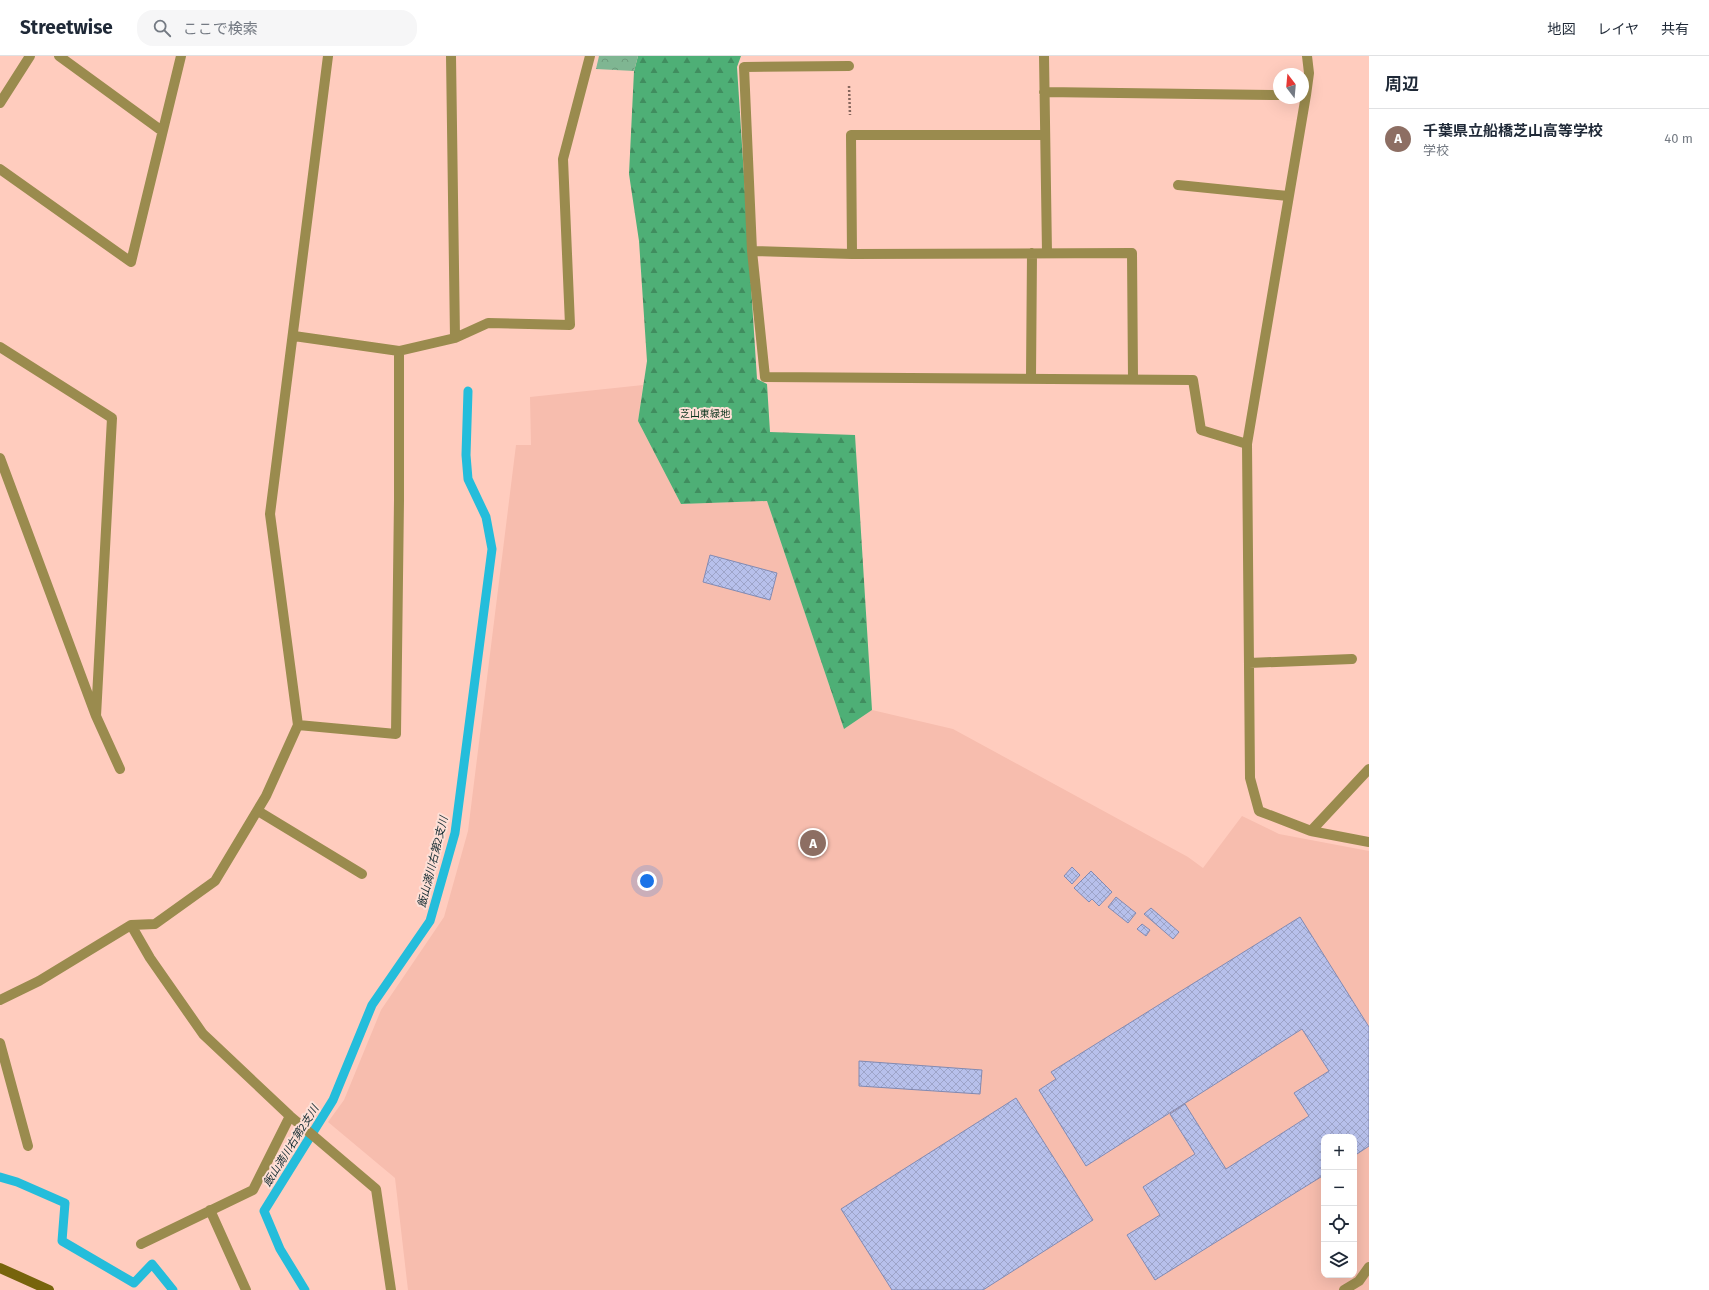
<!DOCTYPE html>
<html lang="ja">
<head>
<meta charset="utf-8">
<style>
	body { margin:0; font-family:"Fira Sans","Noto Sans JP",sans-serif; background:#f6f6f7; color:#1f2937 }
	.controls { position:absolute; right:12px; bottom:12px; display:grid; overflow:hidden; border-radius:8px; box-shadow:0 4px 16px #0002 }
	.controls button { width:36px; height:36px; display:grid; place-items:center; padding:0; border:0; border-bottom:1px solid #e0e1e3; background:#fff; color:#1f2937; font:20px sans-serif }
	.compass { position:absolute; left:1273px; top:12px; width:36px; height:36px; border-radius:50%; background:#fff; box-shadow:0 4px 16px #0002; rotate:344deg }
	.you { position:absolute; left:647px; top:825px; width:14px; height:14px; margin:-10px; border:3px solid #fff; border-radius:50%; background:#1a73e8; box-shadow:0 0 0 6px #1a73e833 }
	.badge { display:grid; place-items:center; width:26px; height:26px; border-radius:50%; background:#d93025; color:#fff; font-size:13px; font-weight:700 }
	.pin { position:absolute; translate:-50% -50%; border:2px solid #fff; box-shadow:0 1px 4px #0006 }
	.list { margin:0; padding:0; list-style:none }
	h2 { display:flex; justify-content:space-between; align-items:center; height:52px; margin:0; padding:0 16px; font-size:17px }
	h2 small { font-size:13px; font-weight:400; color:#747a83 }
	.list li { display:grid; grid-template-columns:26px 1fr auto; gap:12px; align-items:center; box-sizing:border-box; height:60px; padding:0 16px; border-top:1px solid #e0e1e3 }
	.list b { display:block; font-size:15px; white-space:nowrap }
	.list p { margin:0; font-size:13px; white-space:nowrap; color:#747a83 }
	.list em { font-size:13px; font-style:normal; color:#747a83 }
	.icon { flex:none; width:22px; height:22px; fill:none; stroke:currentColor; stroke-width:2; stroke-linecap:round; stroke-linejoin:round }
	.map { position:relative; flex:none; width:1369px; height:1234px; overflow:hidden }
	header { display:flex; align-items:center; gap:24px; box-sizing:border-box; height:56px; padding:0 20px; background:#fff; border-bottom:1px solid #e0e1e3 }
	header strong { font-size:19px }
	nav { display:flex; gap:22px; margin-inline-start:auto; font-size:14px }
	.search { width:280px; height:36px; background:#f6f6f7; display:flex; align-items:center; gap:10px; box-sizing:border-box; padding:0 14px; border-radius:16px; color:#747a83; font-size:15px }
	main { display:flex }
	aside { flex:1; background:#fff }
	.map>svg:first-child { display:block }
	.built { fill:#f7bdae; fill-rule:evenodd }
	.forest { fill:url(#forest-firs) }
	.park { fill:url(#park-crowns) }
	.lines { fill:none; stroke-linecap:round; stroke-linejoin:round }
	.stream { stroke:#24bddb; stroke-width:9 }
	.building { fill:url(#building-cross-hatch); stroke:#828ab2 }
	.path { stroke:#86665d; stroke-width:2.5; stroke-dasharray:2 2; stroke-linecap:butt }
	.lane { stroke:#9a8b4e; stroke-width:10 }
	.street { stroke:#9a8b4e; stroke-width:10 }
	.secondary { stroke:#77640c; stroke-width:10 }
	.labels { text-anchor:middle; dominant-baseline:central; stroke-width:4; stroke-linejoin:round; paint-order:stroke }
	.park-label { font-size:10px; fill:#0b351e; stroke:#fedfd6 }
	.water-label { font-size:11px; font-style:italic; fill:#182f35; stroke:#fedfd6 }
</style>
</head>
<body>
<header>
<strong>Streetwise</strong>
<div class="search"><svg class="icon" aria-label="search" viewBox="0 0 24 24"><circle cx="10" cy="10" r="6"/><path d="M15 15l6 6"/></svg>ここで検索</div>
<nav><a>地図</a><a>レイヤ</a><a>共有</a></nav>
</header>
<main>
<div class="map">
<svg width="1369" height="1234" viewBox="0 0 1369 1234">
	<defs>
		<pattern id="forest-firs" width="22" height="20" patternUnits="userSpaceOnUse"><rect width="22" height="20" fill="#4eaf76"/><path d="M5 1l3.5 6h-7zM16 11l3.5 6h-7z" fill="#408d5f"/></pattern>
		<pattern id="park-crowns" width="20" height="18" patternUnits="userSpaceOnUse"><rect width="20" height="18" fill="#7fb692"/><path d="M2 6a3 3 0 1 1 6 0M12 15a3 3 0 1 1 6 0" fill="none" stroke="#6d9b7c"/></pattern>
		<pattern id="building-cross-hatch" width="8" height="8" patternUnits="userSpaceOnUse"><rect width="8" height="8" fill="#b7c0eb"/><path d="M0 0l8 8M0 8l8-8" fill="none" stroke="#9da4c8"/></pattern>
	</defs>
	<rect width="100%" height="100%" fill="#ffccbe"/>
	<path class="built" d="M643 329 638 365 681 448 767 445 844 673 872 654 953 673 1188 801 1203 812 1242 760 1279 778 1369 795V1234H408L395 1122 328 1066 344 1044 381 954 444 861 468 775 516 389H531L530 341ZM1324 1081H1354V1219H1324Z"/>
	<path class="forest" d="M638 0H741L737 11 757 323 767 328 770 376 855 379 872 654 844 673 767 445 681 448 638 365 647 305 639 185 629 118 634 15Z"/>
	<path class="park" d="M599 0H638L634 15 596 13Z"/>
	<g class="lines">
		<path class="stream" d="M0 1121 17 1126 65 1147 62 1185 134 1227 152 1208 173 1234
			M305 1234 280 1193 264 1155 333 1044 372 949 430 865 455 777 492 493 486 461 468 423 466 399 468 335"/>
	</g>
	<path class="building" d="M710 499 777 517 770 544 703 526Z
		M1072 811 1080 819 1072 828 1064 820Z
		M1091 815 1112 836 1099 850 1092 843 1089 846 1074 832Z
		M1116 841 1136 857 1128 867 1108 851Z
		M1151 852 1179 876 1173 883 1144 858Z
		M1300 861 1369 971V1090L1354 1100V1081H1324V1119L1155 1224 1127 1179 1160 1159 1143 1131 1195 1098 1170 1058 1185 1048 1226 1113 1309 1060 1294 1037 1329 1015 1302 973 1086 1110 1039 1034 1056 1023 1051 1016Z
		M1142 868 1150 874 1146 880 1137 873Z
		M859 1005 982 1014 980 1038 859 1030Z
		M1016 1042 1093 1164 983 1234H892L841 1153Z"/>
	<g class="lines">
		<path class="path" d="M849 30 850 59"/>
		<path class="lane" d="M1178 129 1288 140
			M0 987 28 1090
			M1344 1234 1359 1225 1369 1211"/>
		<path class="street" d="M59 0 162 75
			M451 0 455 282
			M1044 0 1047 197
			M1307 0 1309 17 1306 39 1247 388 1250 722 1259 755 1311 775 1369 786
			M849 10 744 11 752 195 765 321 1193 324 1201 374 1247 388
			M1044 36 1279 39
			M0 47 30 0
			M0 113 131 206 181 0
			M752 195 852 198 1132 197 1133 322
			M852 198 851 79H1045
			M294 280 399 295 455 282 488 267 570 269 563 103 590 0
			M0 291 112 362 96 660
			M1031 322 1032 197
			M0 402 96 660 120 713
			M1249 607 1352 603
			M298 669 396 678 399 444V295
			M258 755 362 818
			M1311 775 1369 713
			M131 869 150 902 203 978 290 1060 376 1133 391 1234
			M0 944 39 925 131 869 155 868 215 825 266 740 298 669 270 458 328 0
			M210 1154 246 1234
			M141 1188 253 1134 290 1060"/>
		<path class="secondary" d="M0 1212 49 1234"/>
	</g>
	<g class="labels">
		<g class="park-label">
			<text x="705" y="358">芝山東緑地</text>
		</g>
		<g class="water-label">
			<text transform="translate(433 806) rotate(-76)">飯山満川右第2支川</text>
			<text transform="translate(291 1090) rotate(-58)">飯山満川右第2支川</text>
		</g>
	</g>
</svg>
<div class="controls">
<button>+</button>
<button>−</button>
<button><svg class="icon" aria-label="locate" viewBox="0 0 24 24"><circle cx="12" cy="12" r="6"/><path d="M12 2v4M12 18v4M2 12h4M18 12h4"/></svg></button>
<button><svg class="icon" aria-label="layers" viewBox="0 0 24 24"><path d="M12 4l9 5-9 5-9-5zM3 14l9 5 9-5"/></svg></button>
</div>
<svg class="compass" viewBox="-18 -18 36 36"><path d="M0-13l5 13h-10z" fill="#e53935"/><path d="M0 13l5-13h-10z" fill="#747a83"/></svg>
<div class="you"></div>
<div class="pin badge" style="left:813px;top:787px;background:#8d6e63">A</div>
</div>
<aside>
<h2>周辺<small></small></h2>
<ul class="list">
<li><span class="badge" style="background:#8d6e63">A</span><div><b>千葉県立船橋芝山高等学校</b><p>学校</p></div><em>40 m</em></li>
</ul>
</aside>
</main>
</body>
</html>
